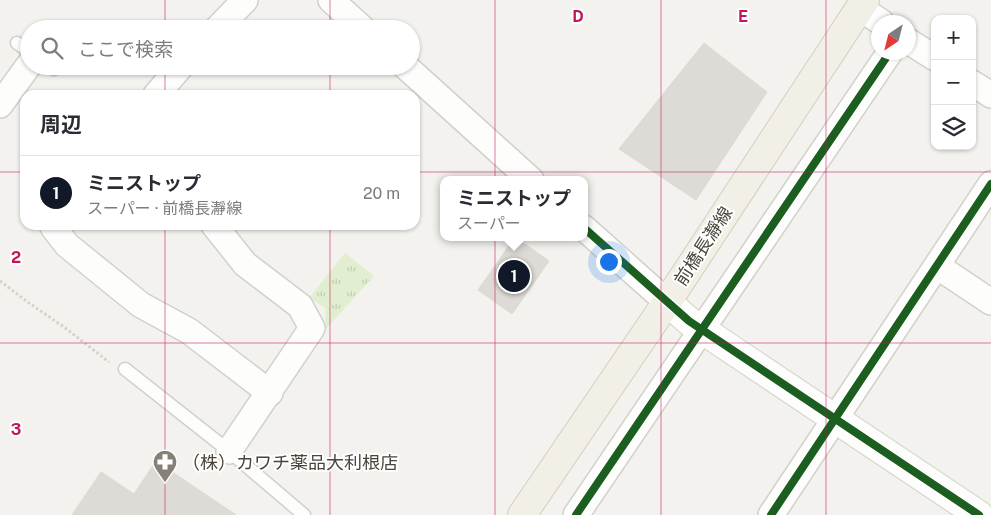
<!DOCTYPE html>
<html lang="ja">
<head>
<meta charset="utf-8">
<style>
	body { margin:0; font-family:"Public Sans","Noto Sans JP",sans-serif; background:#f2f2f3; color:#2b2b33 }
	.controls { position:absolute; right:15px; top:15px; display:grid; overflow:hidden; border-radius:10px; box-shadow:0 1px 4px #0004 }
	.controls button { width:45px; height:45px; display:grid; place-items:center; padding:0; border:0; border-bottom:1px solid #e1e1e2; background:#fff; color:#2b2b33; font:25px sans-serif }
	.compass { position:absolute; left:871px; top:15px; width:45px; height:45px; border-radius:50%; background:#fff; box-shadow:0 1px 4px #0004; rotate:215deg }
	.you { position:absolute; left:608px; top:261px; width:18px; height:18px; margin:-12px; border:4px solid #fff; border-radius:50%; background:#1a73e8; box-shadow:0 0 0 8px #1a73e833 }
	.badge { display:grid; place-items:center; width:32px; height:32px; border-radius:50%; background:#111827; color:#fff; font-size:16px; font-weight:700 }
	.pin { position:absolute; translate:-50% -50%; border:2px solid #fff; box-shadow:0 1px 5px #0006 }
	.popup { position:absolute; left:440px; top:176px; width:148px; height:65px; box-sizing:border-box; display:grid; place-content:center; border-radius:10px; background:#fff; filter:drop-shadow(0 1px 4px #0005); font-size:16px; white-space:nowrap; color:#7c7c81 }
	.popup b { font-size:19px; color:#2b2b33 }
	.popup::after { content:''; position:absolute; left:50%; top:100%; margin-left:-10px; border:10px solid transparent; border-top-color:#fff }
	.list { margin:0; padding:0; list-style:none }
	h2 { display:flex; justify-content:space-between; align-items:center; height:65px; margin:0; padding:0 20px; font-size:21px }
	h2 small { font-size:16px; font-weight:400; color:#7c7c81 }
	.list li { display:grid; grid-template-columns:32px 1fr auto; gap:15px; align-items:center; box-sizing:border-box; height:75px; padding:0 20px; border-top:1px solid #e1e1e2 }
	.list b { display:block; font-size:19px; white-space:nowrap }
	.list p { margin:0; font-size:16px; white-space:nowrap; color:#7c7c81 }
	.list em { font-size:16px; font-style:normal; color:#7c7c81 }
	.icon { flex:none; width:28px; height:28px; fill:none; stroke:currentColor; stroke-width:2; stroke-linecap:round; stroke-linejoin:round }
	.map { position:relative; flex:none; width:991px; height:515px; overflow:hidden }
	.search { position:absolute; background:#fff; box-shadow:0 1px 4px #0004; left:20px; top:20px; width:400px; height:55px; display:flex; align-items:center; gap:12px; box-sizing:border-box; padding:0 18px; border-radius:28px; color:#7c7c81; font-size:19px }
	.panel { position:absolute; background:#fff; box-shadow:0 1px 4px #0004; left:20px; top:90px; width:400px; height:140px; border-radius:15px }
	.map>svg:first-child { display:block }
	.grass { fill:url(#grass-tufts) }
	.building { fill:#dedbd6; stroke:#dcd9d4 }
	.lines { fill:none; stroke-linecap:round; stroke-linejoin:round }
	.service-casing { stroke:#d2d0cb; stroke-width:15 }
	.minor-casing { stroke:#d2d0cb; stroke-width:28 }
	.tertiary-casing { stroke:#d2d0cb; stroke-width:30 }
	.primary-casing { stroke:#d6cebb; stroke-width:30 }
	.path { stroke:#d3d2cc; stroke-width:3; stroke-dasharray:2.5 2.5; stroke-linecap:butt }
	.service { stroke:#fdfdfc; stroke-width:12 }
	.minor { stroke:#fdfdfc; stroke-width:25 }
	.tertiary { stroke:#fdfdfc; stroke-width:28 }
	.primary { stroke:#f2efe6; stroke-width:28 }
	.cycleway-casing { stroke:#fff; stroke-width:11 }
	.cycleway { stroke:#1b5e20; stroke-width:8 }
	.grid { fill:none; stroke:#c2185b; stroke-width:1; stroke-opacity:0.55 }
	.labels { text-anchor:middle; dominant-baseline:central; stroke-width:4; stroke-linejoin:round; paint-order:stroke }
	.street-label { font-size:18px; fill:#4b4439; stroke:#fff }
	.poi-label { font-size:18px; fill:#4b4439; stroke:#fff; text-anchor:start }
	.grid-label { font-size:16px; text-anchor:middle; font-weight:bold; fill:#c2185b; stroke:#fff; stroke-width:4; stroke-linejoin:round; paint-order:stroke }
</style>
</head>
<body>
<div class="map">
<svg width="991" height="515" viewBox="0 0 991 515">
	<defs>
		<pattern id="grass-tufts" width="24" height="20" patternUnits="userSpaceOnUse" patternTransform="scale(1.25)"><rect width="24" height="20" fill="#e1eecf"/><path d="M3 7l-1-3M5 7V3M7 7l1-3M15 17l-1-3M17 17v-4M19 17l1-3" fill="none" stroke="#c3cdb2"/></pattern>
	</defs>
	<rect width="100%" height="100%" fill="#f4f2ee"/>
	<path class="grass" d="M345 253 374 276 325 330 326 308 309 298Z"/>
	<path class="building" d="M704 43 767 92 696 200 619 149Z
		M515 237 549 261 512 314 478 290Z
		M156 461 236 515H72L101 472 134 494Z"/>
	<g class="lines">
		<defs>
			<path id="service" d="M17 43 29 51
				M50 66 54 69
				M125 369 229 451 304 515"/>
			<path id="minor" d="M331 0 363 29
				M860 8 881 22
				M217 29 245 0
				M908 41 935 58
				M405 66 531 180
				M972 83 991 95
				M156 95 181 66
				M0 105 29 65
				M55 225 53 227 67 245 141 305 189 331 270 393
				M214 225 245 264 300 306 312 328 229 451
				M584 228 667 302
				M937 266 991 302
				M576 515 890 52
				M771 515 991 184"/>
			<path id="tertiary" d="M667 302 689 321 979 515"/>
			<path id="primary" d="M522 515 667 302 865 0"/>
		</defs>
		<use href="#service" class="service-casing"/>
		<use href="#minor" class="minor-casing"/>
		<use href="#tertiary" class="tertiary-casing"/>
		<use href="#primary" class="primary-casing"/>
		<path class="path" d="M0 281 29 303 64 327 109 362"/>
		<use href="#service" class="service"/>
		<use href="#minor" class="minor"/>
		<use href="#tertiary" class="tertiary"/>
		<use href="#primary" class="primary"/>
		<defs>
			<path id="cycleway" d="M584 228 689 321 979 515
				M576 515 890 52
				M771 515 991 184"/>
		</defs>
		<use href="#cycleway" class="cycleway-casing"/>
		<use href="#cycleway" class="cycleway"/>
	</g>
	<path class="grid" d="M165 0V29M330 0V29M495 0V515M661 0V515M826 0V515M165 66V95M330 66V95M0 172H25M415 172H991M165 225V515M330 225V515M0 343H991"/>
	<defs>
		<symbol id="pharmacy-pin" viewBox="-11 -11 22 30"><path d="M0 17L-7.5 6A9.5 9.5 0 1 1 7.5 6Z" fill="#868178" stroke="#fff"/><path d="M-2-6h4v4h4v4h-4v4h-4v-4h-4v-4h4Z" fill="#fff"/></symbol>
	</defs>
	<g fill-rule="evenodd">
		<use href="#pharmacy-pin" x="151" y="448" width="28" height="38"/>
	</g>
	<g class="labels">
		<g class="street-label">
			<text transform="translate(703 246) rotate(-57)">前橋長瀞線</text>
		</g>
		<g class="poi-label">
			<text x="182" y="462">（株）カワチ薬品大利根店</text>
		</g>
	</g>
	<g class="grid-label">
		<text x="578" y="22">D</text>
		<text x="743" y="22">E</text>
		<text x="16" y="263">2</text>
		<text x="16" y="435">3</text>
	</g>
</svg>
<div class="controls">
<button>+</button>
<button>−</button>
<button><svg class="icon" aria-label="layers" viewBox="0 0 24 24"><path d="M12 4l9 5-9 5-9-5zM3 14l9 5 9-5"/></svg></button>
</div>
<svg class="compass" viewBox="-18 -18 36 36"><path d="M0-13l5 13h-10z" fill="#e53935"/><path d="M0 13l5-13h-10z" fill="#7c7c81"/></svg>
<div class="you"></div>
<div class="pin badge" style="left:514px;top:276px">1</div>
<div class="popup"><b>ミニストップ</b>スーパー</div>
<div class="search"><svg class="icon" aria-label="search" viewBox="0 0 24 24"><circle cx="10" cy="10" r="6"/><path d="M15 15l6 6"/></svg>ここで検索</div>
<section class="panel">
<h2>周辺<small></small></h2>
<ul class="list">
<li><span class="badge">1</span><div><b>ミニストップ</b><p>スーパー · 前橋長瀞線</p></div><em>20 m</em></li>
</ul>
</section>
</div>
</body>
</html>
